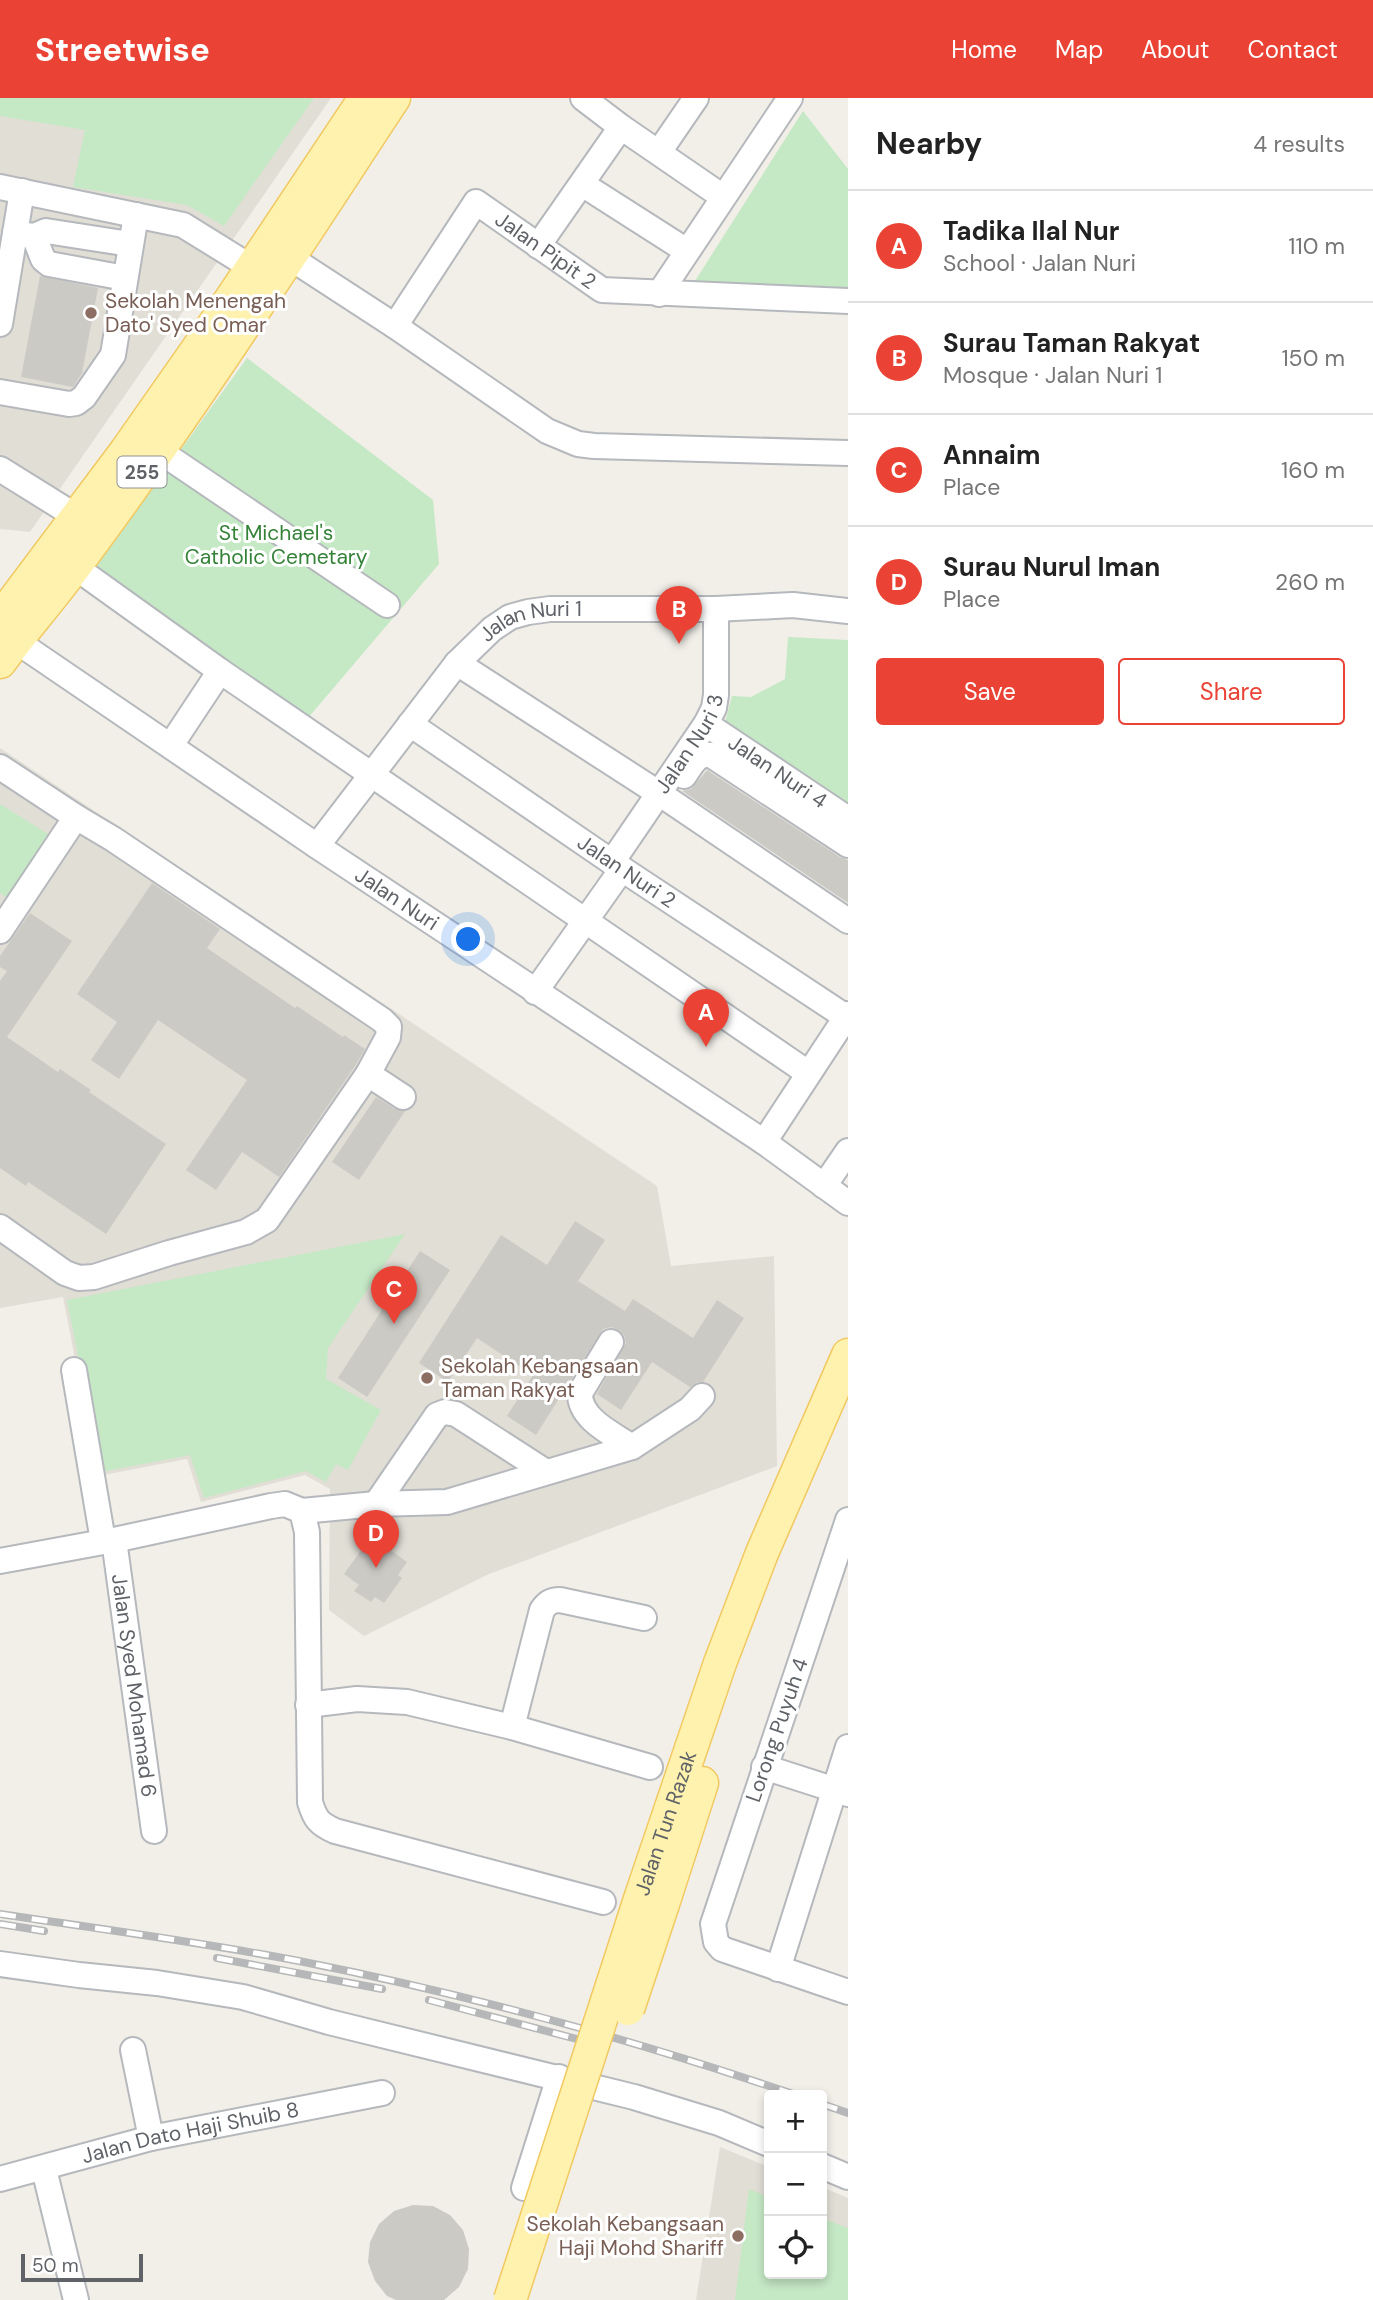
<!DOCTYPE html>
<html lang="en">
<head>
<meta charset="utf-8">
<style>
	body { margin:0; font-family:"DM Sans",sans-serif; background:#f6f6f6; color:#222 }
	.controls { position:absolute; right:21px; bottom:21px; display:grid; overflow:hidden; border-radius:7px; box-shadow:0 4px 10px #0003 }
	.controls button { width:63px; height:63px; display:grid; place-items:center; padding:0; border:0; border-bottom:2px solid #e0e0e0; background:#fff; color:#222; font:35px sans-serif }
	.scale { position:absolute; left:21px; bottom:18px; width:122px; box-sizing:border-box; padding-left:7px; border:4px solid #5f6368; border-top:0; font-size:19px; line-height:24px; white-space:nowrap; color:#5f6368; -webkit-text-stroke:5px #fff; paint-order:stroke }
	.you { position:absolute; left:469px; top:842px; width:24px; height:24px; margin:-18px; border:5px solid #fff; border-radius:50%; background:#1a73e8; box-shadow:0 0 0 10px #1a73e833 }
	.badge { display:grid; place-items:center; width:46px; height:46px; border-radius:50%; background:#ea4335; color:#fff; font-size:23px; font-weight:700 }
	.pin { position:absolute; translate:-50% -58px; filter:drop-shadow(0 2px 4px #0008) }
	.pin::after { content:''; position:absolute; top:37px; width:24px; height:21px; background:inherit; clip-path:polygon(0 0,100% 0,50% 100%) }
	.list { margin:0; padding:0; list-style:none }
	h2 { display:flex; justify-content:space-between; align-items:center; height:91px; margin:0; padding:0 28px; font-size:30px }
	h2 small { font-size:23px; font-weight:400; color:#767676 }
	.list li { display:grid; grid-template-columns:46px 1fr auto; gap:21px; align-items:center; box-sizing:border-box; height:112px; padding:0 28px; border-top:2px solid #e0e0e0 }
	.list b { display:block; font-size:26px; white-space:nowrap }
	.list p { margin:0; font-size:23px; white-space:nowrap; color:#767676 }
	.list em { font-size:23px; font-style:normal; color:#767676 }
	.actions { display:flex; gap:14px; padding:21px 28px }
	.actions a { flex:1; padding:16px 0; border:2px solid #ea4335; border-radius:7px; text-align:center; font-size:24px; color:#ea4335 }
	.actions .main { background:#ea4335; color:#fff }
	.icon { flex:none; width:38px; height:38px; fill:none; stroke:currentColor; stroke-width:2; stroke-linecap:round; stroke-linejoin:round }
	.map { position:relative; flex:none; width:848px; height:2202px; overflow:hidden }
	header { display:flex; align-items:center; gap:42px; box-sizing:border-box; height:98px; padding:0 35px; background:#ea4335; color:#fff }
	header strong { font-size:33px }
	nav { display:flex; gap:38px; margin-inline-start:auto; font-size:24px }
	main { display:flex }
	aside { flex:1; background:#fff }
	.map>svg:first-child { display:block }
	.education { fill:#e1ded6 }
	.green { fill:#c5e8c5 }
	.building { fill:#cccac5 }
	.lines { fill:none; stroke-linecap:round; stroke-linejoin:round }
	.minor-casing { stroke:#b5b8bc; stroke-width:28 }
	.major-casing { stroke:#f2c960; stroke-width:35 }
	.minor { stroke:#fff; stroke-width:24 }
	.major { stroke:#fff2af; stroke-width:32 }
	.rail-casing { stroke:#b6b7b8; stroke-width:8 }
	.rail { stroke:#fff; stroke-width:5; stroke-dasharray:16; stroke-linecap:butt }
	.major-bridge-casing { stroke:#f2c960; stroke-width:35; stroke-linecap:butt }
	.major-bridge { stroke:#fff2af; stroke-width:32 }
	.education-dot { fill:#8d6e63; stroke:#fff; stroke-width:2.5 }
	.labels { text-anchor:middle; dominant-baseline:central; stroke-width:6; stroke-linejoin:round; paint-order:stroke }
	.shield { fill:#fff; stroke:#8f9295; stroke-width:2 }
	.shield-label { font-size:19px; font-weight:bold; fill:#5f6368 }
	.street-label { font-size:21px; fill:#5f6368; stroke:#fff }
	.education-label { font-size:21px; fill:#785e54; stroke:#fff; text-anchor:start }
	.park-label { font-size:21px; fill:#348238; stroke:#fff }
</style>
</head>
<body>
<header>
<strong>Streetwise</strong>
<nav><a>Home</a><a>Map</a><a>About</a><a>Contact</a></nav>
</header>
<main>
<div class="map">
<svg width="848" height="2202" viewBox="0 0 848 2202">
	<rect width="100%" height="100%" fill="#f1efe8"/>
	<path class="education" d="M0 0H331L30 434 0 431Z
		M0 650 657 1088 671 1168 774 1158 777 1368 489 1476 364 1538 329 1512 330 1391 305 1377 201 1404 187 1361 98 1378 63 1199 0 1210Z
		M720 2049 769 2069V2176H822V2089L848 2100V2202H696Z"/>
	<path class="green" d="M0 0H314L224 128 187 107 73 89 85 32 0 18Z
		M803 13 848 71V190L695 183Z
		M247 260 433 402 439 466 302 627 91 476Z
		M788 539 848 542V709L724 628 732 598 751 599 785 581Z
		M0 706 48 736 7 800 0 795Z
		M405 1136 328 1250 326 1281 381 1312 348 1372 336 1366 326 1384 306 1373 204 1400 190 1357 101 1374 67 1202Z
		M749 2091 769 2099V2176H822V2120L848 2130V2202H735Z"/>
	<path class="building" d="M40 178 98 190 82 275 73 289 21 279Z
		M707 672 840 759 848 762V805L682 693 691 691Z
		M152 785 220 831 207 850 295 910 297 908 343 939 344 937 365 951 355 968 279 1079 242 1054 216 1092 186 1072 247 982 158 922 119 981 91 962 117 924 77 896Z
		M30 815 72 843 7 939 58 974 60 971 91 992 89 994 166 1046 106 1136 28 1084 26 1088 0 1070V883L7 873 0 869V858Z
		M376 999 395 1011 405 1013 359 1082 332 1064Z
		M575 1123 605 1142 578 1183 625 1213 633 1201 693 1240 717 1202 744 1220 703 1284H697L690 1289 652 1264 621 1312 597 1296 626 1245 624 1237 619 1232 611 1229 603 1231 536 1337 507 1318 533 1277 477 1240 448 1284 419 1265 501 1137 547 1167Z
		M420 1153 450 1172 367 1299 338 1280Z
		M377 1442 407 1464 398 1477 402 1480 384 1505 375 1499 371 1504 354 1493 359 1487 344 1476 367 1444 373 1448Z
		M413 2107 433 2108 450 2117 463 2132 469 2151 468 2171 459 2189 444 2202H396L387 2198 375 2183 368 2164 370 2144 379 2126 394 2113Z"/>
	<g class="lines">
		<defs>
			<g id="minor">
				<path d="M583 0 621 29 723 99"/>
				<path d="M659 54 696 0"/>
				<path d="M582 86 687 153"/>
				<path d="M0 89 183 127 267 179"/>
				<path d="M15 135 34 138 46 133 130 146"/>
				<path d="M34 138 43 161 49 166 125 180"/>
				<path d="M538 148 621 29"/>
				<path d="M289 159 395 228 547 333 578 346 594 348 848 355"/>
				<path d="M659 196 790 0"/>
				<path d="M0 226 22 93"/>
				<path id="s1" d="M395 228 476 104 602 192 848 203"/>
				<path d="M0 294 69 306 76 305 84 299 113 257 136 117"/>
				<path d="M158 352 387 507"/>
				<path d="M0 371 77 419"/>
				<path d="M75 469 220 573 171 647"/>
				<path id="s2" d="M16 543 317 748 764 1044 848 1105"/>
				<path d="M457 565 669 702 848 823"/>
				<path d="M220 573 808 975"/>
				<path id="s3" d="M410 626 622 771 846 919"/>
				<path id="s4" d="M706 626 848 721"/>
				<path d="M0 669 76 719 0 833"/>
				<path d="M684 678C692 667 696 655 711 657L848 747"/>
				<path id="s5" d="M317 748 457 565 492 531 510 519 528 514 550 511H716L793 507 848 513"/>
				<path id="s6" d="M612 764 706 626 714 610 716 597V511"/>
				<path d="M535 894 622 771"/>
				<path d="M368 976 403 999"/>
				<path d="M764 1044 848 916"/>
				<path d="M824 1088 848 1053"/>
				<path d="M0 1129 65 1175 79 1180 94 1179 169 1155 246 1134 267 1122 368 976 388 939 389 929 382 922 113 741 76 719"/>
				<path d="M611 1244 580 1295C579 1321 613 1336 632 1349"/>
				<path d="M74 1272 103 1443"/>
				<path d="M376 1406 437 1317 445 1314 456 1316 546 1374"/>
				<path d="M302 1413 376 1406 447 1404 632 1349 690 1311 702 1298"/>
				<path d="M848 1422 713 1826 716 1844 722 1851 848 1894"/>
				<path id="s7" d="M114 1442 154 1733"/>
				<path d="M0 1463 114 1442 271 1408 285 1406 302 1413 307 1434 310 1704C315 1721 319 1726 335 1733L603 1804"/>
				<path d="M308 1607 357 1601 407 1604 512 1629 650 1669"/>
				<path d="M512 1629 542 1512C547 1505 551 1502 560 1502L644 1520"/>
				<path d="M764 1669 848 1696"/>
				<path d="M0 1866 79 1877 157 1885 243 1899 329 1924 634 1999 719 2025 769 2046"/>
				<path d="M778 1871 848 1649"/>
				<path d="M133 1952 151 2040"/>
				<path d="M822 2068 848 2079"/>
				<path d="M44 2071 76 2202"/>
				<path id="s8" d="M0 2081 151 2040 382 1995"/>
				<path d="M524 2090 559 1979"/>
			</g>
			<g id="major">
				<path d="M0 521 126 353 201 246 365 0"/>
				<path d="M0 564C24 531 51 501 75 468 188 317 290 158 394 0"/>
				<path id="s9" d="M641 1798 720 1565 762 1455 848 1257"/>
				<path d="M663 1806 702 1685"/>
			</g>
		</defs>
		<use href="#minor" class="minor-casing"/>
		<use href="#major" class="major-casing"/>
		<use href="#minor" class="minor"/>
		<use href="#major" class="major"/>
		<defs>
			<path id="rail" d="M0 1816C100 1831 200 1844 299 1863 467 1896 634 1942 796 1997
				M0 1826 44 1833
				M217 1860 382 1891
				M429 1902 588 1944
				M822 2006 848 2015"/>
		</defs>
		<use href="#rail" class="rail-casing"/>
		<use href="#rail" class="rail"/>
		<defs>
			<path id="major-bridge" d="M628 1911 663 1806
				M510 2202 641 1798"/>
		</defs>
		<use href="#major-bridge" class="major-bridge-casing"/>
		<use href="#major-bridge" class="major-bridge"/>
	</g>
	<g class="education-dot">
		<circle cx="91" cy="215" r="7"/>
		<circle cx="427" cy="1280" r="7"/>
		<circle cx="738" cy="2138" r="7"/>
	</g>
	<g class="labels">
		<rect class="shield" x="117.5" y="358.5" width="49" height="31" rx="5"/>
		<g class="shield-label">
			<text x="142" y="374">255</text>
		</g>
		<g class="street-label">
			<text stroke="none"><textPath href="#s1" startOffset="233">Jalan Pipit 2</textPath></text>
			<text stroke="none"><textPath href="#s5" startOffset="320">Jalan Nuri 1</textPath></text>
			<text stroke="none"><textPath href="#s6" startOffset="142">Jalan Nuri 3</textPath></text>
			<text stroke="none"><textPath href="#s4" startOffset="86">Jalan Nuri 4</textPath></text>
			<text stroke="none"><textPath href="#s3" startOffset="262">Jalan Nuri 2</textPath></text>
			<text stroke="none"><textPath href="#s2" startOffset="460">Jalan Nuri</textPath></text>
			<text stroke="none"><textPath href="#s7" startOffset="147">Jalan Syed Mohamad 6</textPath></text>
			<text transform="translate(777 1632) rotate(-71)">Lorong Puyuh 4</text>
			<text stroke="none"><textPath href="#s9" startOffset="77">Jalan Tun Razak</textPath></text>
			<text stroke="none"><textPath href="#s8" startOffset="196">Jalan Dato Haji Shuib 8</textPath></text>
		</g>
		<g class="education-label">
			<text x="105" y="203">Sekolah Menengah<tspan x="105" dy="24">Dato' Syed Omar</tspan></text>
			<text x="441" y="1268">Sekolah Kebangsaan<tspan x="441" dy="24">Taman Rakyat</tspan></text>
			<text x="724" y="2126" text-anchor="end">Sekolah Kebangsaan<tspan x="724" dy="24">Haji Mohd Shariff</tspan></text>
		</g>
		<g class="park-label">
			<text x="276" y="435">St Michael's<tspan x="276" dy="24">Catholic Cemetary</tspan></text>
		</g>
	</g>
</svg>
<div class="controls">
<button>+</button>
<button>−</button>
<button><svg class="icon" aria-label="locate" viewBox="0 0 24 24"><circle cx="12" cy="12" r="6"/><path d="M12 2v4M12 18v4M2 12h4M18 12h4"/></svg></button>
</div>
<div class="scale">50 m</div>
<div class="you"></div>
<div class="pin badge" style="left:706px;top:949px">A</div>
<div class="pin badge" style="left:679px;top:546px">B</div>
<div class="pin badge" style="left:394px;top:1226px">C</div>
<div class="pin badge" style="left:376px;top:1470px">D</div>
</div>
<aside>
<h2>Nearby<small>4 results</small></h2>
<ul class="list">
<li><span class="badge">A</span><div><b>Tadika Ilal Nur</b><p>School · Jalan Nuri</p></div><em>110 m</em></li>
<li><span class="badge">B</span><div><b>Surau Taman Rakyat</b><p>Mosque · Jalan Nuri 1</p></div><em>150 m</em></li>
<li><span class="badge">C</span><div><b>Annaim</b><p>Place</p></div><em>160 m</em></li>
<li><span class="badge">D</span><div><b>Surau Nurul Iman</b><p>Place</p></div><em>260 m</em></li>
</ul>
<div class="actions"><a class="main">Save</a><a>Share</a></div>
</aside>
</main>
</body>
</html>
